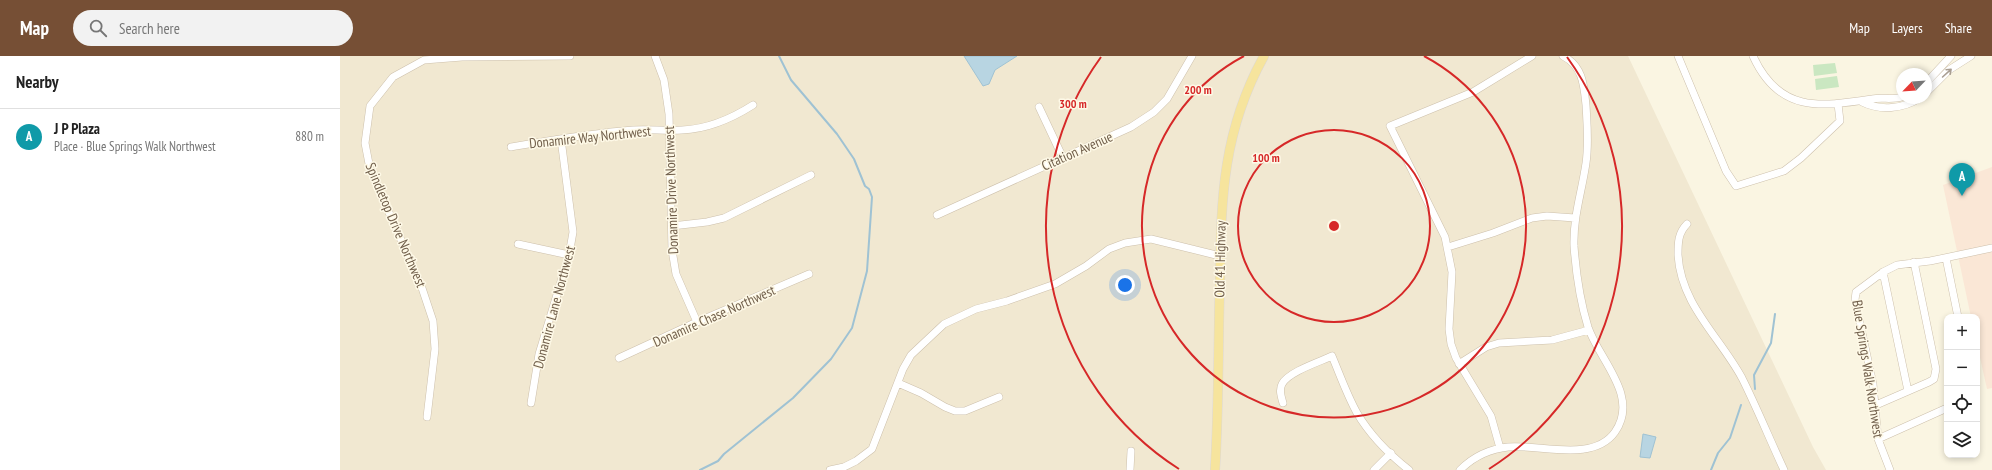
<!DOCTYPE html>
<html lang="en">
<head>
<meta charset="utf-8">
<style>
	body { margin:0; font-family:"PT Sans Narrow",sans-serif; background:#f2f2f2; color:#222 }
	.controls { position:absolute; right:12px; bottom:12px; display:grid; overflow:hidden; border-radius:8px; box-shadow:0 2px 6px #0003 }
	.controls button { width:36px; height:36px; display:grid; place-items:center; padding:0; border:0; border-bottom:1px solid #e0e0e0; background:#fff; color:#222; font:20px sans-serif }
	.compass { position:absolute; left:1556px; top:12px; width:36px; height:36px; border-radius:50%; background:#fff; box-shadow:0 2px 6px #0003; rotate:245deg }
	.you { position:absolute; left:785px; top:229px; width:14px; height:14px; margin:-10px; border:3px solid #fff; border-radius:50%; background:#1a73e8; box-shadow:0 0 0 6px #1a73e833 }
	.badge { display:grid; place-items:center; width:26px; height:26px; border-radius:50%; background:#764f35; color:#fff; font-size:13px; font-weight:700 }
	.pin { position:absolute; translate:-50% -33px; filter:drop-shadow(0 1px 2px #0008) }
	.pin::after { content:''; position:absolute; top:21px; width:14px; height:12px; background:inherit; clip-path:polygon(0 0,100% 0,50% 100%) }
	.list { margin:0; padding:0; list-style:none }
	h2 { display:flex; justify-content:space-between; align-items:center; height:52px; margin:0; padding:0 16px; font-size:17px }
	h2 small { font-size:13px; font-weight:400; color:#767676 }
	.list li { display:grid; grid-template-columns:26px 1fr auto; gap:12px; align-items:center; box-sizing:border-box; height:56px; padding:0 16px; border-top:1px solid #e0e0e0 }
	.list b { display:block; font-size:15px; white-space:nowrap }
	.list p { margin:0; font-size:13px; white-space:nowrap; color:#767676 }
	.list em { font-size:13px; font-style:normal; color:#767676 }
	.icon { flex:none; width:22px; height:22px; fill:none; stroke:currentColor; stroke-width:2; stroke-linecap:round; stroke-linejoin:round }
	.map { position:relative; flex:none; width:1652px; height:414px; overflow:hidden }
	header { display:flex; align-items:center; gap:24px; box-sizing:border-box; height:56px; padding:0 20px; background:#764f35; color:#fff }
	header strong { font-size:19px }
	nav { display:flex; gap:22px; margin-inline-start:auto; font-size:14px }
	.search { width:280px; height:36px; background:#f2f2f2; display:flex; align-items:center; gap:10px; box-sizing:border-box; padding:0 14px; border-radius:22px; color:#767676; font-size:15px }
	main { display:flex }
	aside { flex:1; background:#fff }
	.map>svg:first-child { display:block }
	.residential { fill:#f1e8d1 }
	.commercial { fill:#fae7d6 }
	.green { fill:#cae7c1 }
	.water { fill:#b8d5e2; stroke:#9fc2d3 }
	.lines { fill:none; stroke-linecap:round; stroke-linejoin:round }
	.stream { stroke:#9fc2d3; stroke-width:2 }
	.minor-casing { stroke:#cdc0ac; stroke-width:8 }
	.major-casing { stroke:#ddd8d4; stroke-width:10 }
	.minor { stroke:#fff; stroke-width:7 }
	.major { stroke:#f6e49d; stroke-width:9 }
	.oneway { stroke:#a99e92 }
	.ring { fill:none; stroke:#d62828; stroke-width:2 }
	.labels { text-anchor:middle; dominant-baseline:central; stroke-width:3; stroke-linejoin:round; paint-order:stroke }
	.street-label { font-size:14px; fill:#705e4a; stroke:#fef9e7 }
	.centre { fill:#d62828; stroke:#fef9e7; stroke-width:2 }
	.ring-label { font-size:12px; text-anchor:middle; font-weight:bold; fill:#d62828; stroke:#fef9e7; stroke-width:3; stroke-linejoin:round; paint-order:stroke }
</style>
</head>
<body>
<header>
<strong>Map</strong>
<div class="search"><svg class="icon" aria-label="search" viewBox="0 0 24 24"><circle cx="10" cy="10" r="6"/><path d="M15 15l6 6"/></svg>Search here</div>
<nav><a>Map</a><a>Layers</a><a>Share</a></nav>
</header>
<main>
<aside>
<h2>Nearby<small></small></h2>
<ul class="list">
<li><span class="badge" style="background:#0f9aa8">A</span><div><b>J P Plaza</b><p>Place · Blue Springs Walk Northwest</p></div><em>880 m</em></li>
</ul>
</aside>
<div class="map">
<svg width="1652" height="414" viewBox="0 0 1652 414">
	<rect width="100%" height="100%" fill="#faf5e2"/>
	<path class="residential" d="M0 0H1288L1473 391 1486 414H0Z"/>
	<path class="commercial" d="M1652 111V332L1647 333 1637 288V261H1631L1603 129Z"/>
	<path class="green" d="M1495 7 1497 17 1474 20 1473 9Z
		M1497 20 1499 31 1476 34 1475 23Z"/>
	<path class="water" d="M624 0H677L655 14 649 28 643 30Z
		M1303 378 1316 381 1310 402 1300 401Z"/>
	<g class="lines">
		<path class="stream" d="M1415 333 1414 319 1431 287 1435 258
			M360 414 378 405 384 398 453 342 491 303 512 272 527 215 532 141 529 133 525 130 514 103 497 78 451 24 439 0
			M1371 414 1378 397 1390 382 1401 349"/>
		<defs>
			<path id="minor" d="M315 0 324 24 329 58 332 194 336 218 357 266
				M1338 0 1386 115 1396 130 1444 115 1461 102 1500 65 1498 48
				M1413 0C1439 57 1479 51 1532 43 1542 41 1552 44 1562 41
				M1586 27 1611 0
				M1586 37 1609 14 1631 0
				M1522 46C1540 55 1563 53 1580 42
				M699 51 723 102
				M171 91C212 84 252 77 293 74 309 73 326 75 342 74 368 73 391 63 413 49
				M597 159 791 71 814 56 827 43 852 0
				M1347 168C1338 177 1338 187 1338 199 1341 249 1380 281 1402 322 1417 352 1430 384 1444 414
				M332 170 367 166 384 162 471 119
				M178 188 229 199
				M1108 191 1153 177 1192 162 1207 160 1235 162
				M1606 202 1618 261
				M1543 216 1568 335
				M279 302 357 266 469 218
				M1119 308 1146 291 1159 287 1212 284 1249 274
				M558 327 581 337 605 351 615 355H625L659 341
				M191 347 199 298 229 199 233 176 221 83
				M943 347C941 340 939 334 942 328 948 316 979 306 992 300 1000 319 1007 339 1017 357 1030 379 1050 399 1069 414
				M1536 349 1589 326 1594 323 1596 313 1574 206
				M87 361 95 293 93 265 82 232 30 113 25 87 30 50 53 21 84 4 122 1 230 0
				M1538 383 1607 352
				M1160 392 1151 360 1116 302 1111 288 1109 273 1112 216 1105 181 1050 70 1133 36 1192 0
				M490 414 504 411 516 405 532 393 563 313 571 299 604 268 636 253 667 245 715 228 746 210 769 193 785 187 811 183 880 200
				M790 414 791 395
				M1034 414 1051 397
				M1120 414C1133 401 1150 393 1168 391 1200 388 1253 407 1275 376 1300 340 1259 304 1248 271 1240 245 1236 217 1234 190 1233 161 1242 135 1246 107 1249 87 1247 68 1246 49 1244 30 1243 10 1223 0
				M1550 414 1538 383 1533 328 1515 244 1516 236 1543 216 1557 209 1590 205 1652 192"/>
			<path id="major" d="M875 414C879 350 878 287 880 223 881 141 883 74 924 0"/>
		</defs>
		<use href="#minor" class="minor-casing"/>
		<use href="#major" class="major-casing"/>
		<use href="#minor" class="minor"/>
		<use href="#major" class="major"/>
	</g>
	<defs><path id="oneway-shaft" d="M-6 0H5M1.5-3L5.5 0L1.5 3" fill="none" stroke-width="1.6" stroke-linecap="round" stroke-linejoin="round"/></defs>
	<use class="oneway" href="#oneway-shaft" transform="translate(1607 17) rotate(-42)"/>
	<g class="ring">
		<circle cx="994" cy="170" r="96"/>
		<path d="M1084 0A192 192 0 1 1 904 0"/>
		<path d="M839 413A288 288 0 0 1 761 1M1227 1A288 288 0 0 1 1149 413"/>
	</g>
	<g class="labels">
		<g class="street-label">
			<text transform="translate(250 81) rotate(-6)">Donamire Way Northwest</text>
			<text transform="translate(737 95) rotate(-24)">Citation Avenue</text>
			<text transform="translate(331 134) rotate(-92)">Donamire Drive Northwest</text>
			<text transform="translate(56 169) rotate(67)">Spindletop Drive Northwest</text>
			<text transform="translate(880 203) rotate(-89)">Old 41 Highway</text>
			<text transform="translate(214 251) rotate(-75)">Donamire Lane Northwest</text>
			<text transform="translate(374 260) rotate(-24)">Donamire Chase Northwest</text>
			<text transform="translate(1528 313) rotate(81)">Blue Springs Walk Northwest</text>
		</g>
	</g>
	<circle cx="994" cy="170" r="6" class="centre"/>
	<g class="ring-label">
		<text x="858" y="38">200 m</text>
		<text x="733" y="52">300 m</text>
		<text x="926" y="106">100 m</text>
	</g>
</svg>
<div class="controls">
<button>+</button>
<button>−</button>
<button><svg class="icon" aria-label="locate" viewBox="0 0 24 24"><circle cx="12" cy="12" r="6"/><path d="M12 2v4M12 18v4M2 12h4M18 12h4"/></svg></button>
<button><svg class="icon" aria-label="layers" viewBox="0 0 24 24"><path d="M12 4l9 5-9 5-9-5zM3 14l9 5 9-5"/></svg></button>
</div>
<svg class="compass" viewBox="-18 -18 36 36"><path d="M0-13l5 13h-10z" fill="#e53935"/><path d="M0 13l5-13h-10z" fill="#767676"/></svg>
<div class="you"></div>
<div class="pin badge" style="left:1622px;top:140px;background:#0f9aa8">A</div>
</div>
</main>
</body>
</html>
